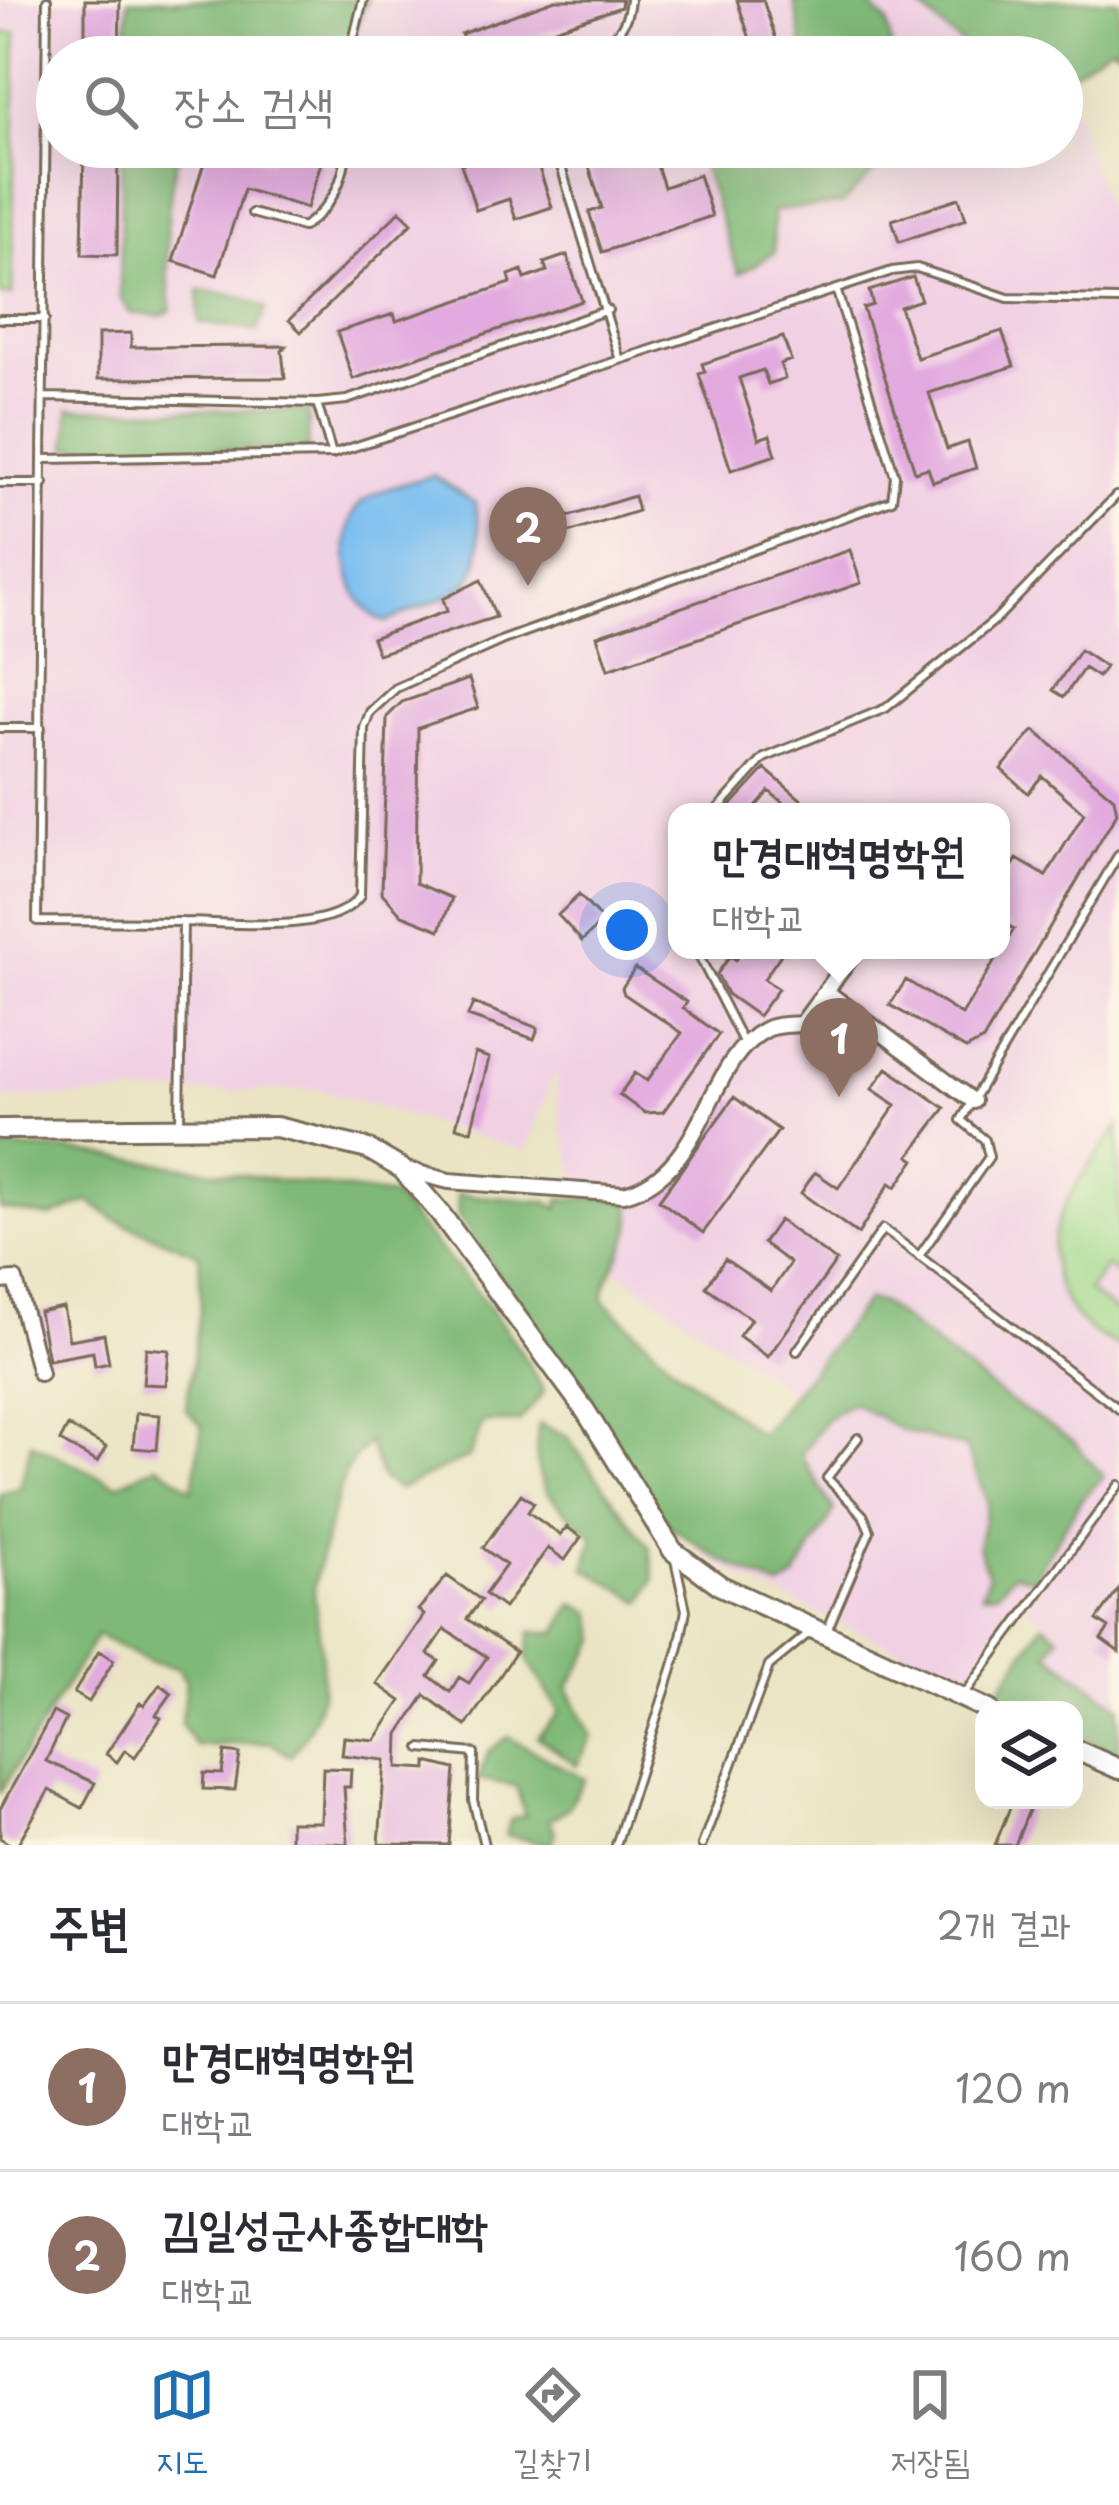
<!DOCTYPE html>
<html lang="ko">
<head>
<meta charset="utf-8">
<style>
	body { margin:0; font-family:"Playpen Sans","Poor Story",sans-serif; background:#f7f7f7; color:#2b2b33 }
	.controls { position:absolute; right:36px; bottom:36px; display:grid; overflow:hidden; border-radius:24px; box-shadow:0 12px 48px #0002 }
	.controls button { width:108px; height:108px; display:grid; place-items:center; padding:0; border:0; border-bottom:3px solid #e1e1e2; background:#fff; color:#2b2b33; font:60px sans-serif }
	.you { position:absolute; left:627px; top:930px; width:42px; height:42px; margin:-30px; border:9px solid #fff; border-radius:50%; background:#1a73e8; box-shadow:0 0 0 18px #1a73e833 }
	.badge { display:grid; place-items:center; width:78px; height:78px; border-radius:50%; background:#1f6fb2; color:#fff; font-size:39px; font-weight:700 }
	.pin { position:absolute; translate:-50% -99px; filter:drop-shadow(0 3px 6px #0008) }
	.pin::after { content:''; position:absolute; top:63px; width:42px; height:36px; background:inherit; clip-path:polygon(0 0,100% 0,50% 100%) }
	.popup { position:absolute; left:668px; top:803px; width:342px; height:156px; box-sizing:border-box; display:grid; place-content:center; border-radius:24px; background:#fff; filter:drop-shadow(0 3px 9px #0005); font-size:39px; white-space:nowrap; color:#7c7c81 }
	.popup b { font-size:45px; color:#2b2b33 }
	.popup::after { content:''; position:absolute; left:50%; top:100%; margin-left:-24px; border:24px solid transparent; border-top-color:#fff }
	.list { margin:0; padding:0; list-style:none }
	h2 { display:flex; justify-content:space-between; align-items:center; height:156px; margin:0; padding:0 48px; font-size:51px }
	h2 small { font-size:39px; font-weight:400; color:#7c7c81 }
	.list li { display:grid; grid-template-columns:78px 1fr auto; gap:36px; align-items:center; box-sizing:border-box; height:168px; padding:0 48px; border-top:3px solid #e1e1e2 }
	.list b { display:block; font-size:45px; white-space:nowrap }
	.list p { margin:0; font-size:39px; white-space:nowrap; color:#7c7c81 }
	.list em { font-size:39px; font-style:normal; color:#7c7c81 }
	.icon { flex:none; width:66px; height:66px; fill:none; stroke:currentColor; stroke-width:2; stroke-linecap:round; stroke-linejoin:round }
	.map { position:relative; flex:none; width:1119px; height:1845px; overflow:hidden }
	.search { position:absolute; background:#fff; box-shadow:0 12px 48px #0002; left:36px; right:36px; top:36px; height:132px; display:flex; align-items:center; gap:30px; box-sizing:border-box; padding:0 42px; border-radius:66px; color:#7c7c81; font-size:45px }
	.sheet { height:492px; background:#fff }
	nav { display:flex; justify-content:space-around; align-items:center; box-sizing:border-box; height:168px; border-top:3px solid #e1e1e2; background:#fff; font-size:33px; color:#7c7c81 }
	nav a { display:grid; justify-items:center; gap:6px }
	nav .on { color:#1f6fb2 }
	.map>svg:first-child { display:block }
	.built { fill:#f1d0e4; fill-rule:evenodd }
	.green { fill:#9fd98b; stroke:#6d8254; stroke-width:3 }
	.forest { fill:#7fb977; stroke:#5d724a; stroke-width:3 }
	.water { fill:#7abef0; stroke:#5a7487; stroke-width:3 }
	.building { fill:#e2aadf; fill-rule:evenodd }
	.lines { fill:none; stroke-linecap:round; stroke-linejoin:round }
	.lane-casing { stroke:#786b58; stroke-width:12 }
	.street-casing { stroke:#786b58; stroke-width:20 }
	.secondary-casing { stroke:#786b58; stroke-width:24 }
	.lane { stroke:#fff; stroke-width:6 }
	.street { stroke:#fff; stroke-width:14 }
	.secondary { stroke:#fff; stroke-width:18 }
</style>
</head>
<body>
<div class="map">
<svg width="1119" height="1845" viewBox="0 0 1119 1845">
	<rect width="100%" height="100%" fill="#fcf5e5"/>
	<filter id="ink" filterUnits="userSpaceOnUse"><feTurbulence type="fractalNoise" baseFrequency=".00833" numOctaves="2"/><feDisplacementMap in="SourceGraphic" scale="24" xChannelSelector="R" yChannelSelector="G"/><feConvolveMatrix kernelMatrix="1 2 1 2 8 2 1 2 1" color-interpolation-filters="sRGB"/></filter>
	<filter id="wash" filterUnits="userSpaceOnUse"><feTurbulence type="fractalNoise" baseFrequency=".004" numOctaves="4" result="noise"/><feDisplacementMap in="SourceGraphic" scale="48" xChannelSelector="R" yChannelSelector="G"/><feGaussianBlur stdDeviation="2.7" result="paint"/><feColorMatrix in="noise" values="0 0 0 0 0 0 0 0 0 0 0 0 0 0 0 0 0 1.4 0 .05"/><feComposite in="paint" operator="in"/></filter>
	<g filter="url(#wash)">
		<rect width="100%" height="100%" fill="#eae4c4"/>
		<path class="built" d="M0 0H1032L1056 57H57V147H1062V71L1119 248V1705L1049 1653 1060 1635 1019 1600 971 1670 959 1677 743 1579 694 1548 804 1401 600 1259 562 1128 555 1070 526 1151 317 1089 0 1099ZM677 812H1001V950H677Z"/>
		<path class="green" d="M0 33H16L12 295 0 294Z
			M1119 1126V1275L1106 1266 1088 1291 1119 1314V1346C1095 1337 1074 1320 1063 1297 1030 1230 1082 1177 1119 1126Z"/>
		<path class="forest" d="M128 0H367L345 57H126Z
			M794 0 867 3 887 22 893 57H805Z
			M912 0H1119V51L1111 45 1070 73 1056 52 1017 41 1012 57H976Z
			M122 147H181C163 201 166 254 171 310L161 316 130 313 120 296Z
			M696 147H885L880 166 842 204 773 211 774 253 739 274Z
			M199 290 239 296 266 308 257 331 199 323Z
			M69 409 309 411 308 450 68 447Z
			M0 1148 65 1150 392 1196C447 1257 507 1319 544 1392L519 1422H483L469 1457 399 1489 381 1479 369 1442C362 1450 351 1461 346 1471 340 1484 314 1578 314 1589 319 1656 339 1699 290 1756L270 1742 196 1746 181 1724 186 1682 178 1668 149 1662 97 1635 0 1792V1493L20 1488 31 1443 117 1485 157 1465 193 1489 202 1426 186 1409 201 1304 199 1254 115 1220 89 1201 51 1217 0 1209Z
			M457 1194 547 1202 558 1209 560 1199 615 1198 630 1204C640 1242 606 1264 603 1300L678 1370 760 1435 867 1300 881 1303 1006 1399 1073 1441 1103 1477 1081 1500 1033 1579 1014 1573 996 1593 982 1594 988 1575 978 1546 988 1503 966 1448 901 1430 852 1402 826 1419 801 1455 834 1511 794 1580 780 1588 719 1559 670 1526 458 1216Z
			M539 1424 566 1436 650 1548 654 1581 642 1602 585 1568 594 1537C551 1496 528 1490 539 1424Z
			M573 1604 592 1612 598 1639 568 1688 592 1737 577 1765 538 1737 560 1712 527 1659 531 1632H557Z
			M1043 1624 1059 1636 1048 1653 1119 1706V1755L1074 1734V1710H1021L995 1696Z
			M508 1737 585 1779 567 1809 549 1820 555 1832 552 1845 505 1835 511 1819 525 1815 516 1786 478 1779 489 1751Z"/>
		<path class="water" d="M433 475 475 503C491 596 463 586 387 622 348 612 336 540 356 509 369 489 412 483 433 475Z"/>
		<g id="blocks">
			<path class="building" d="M85 0H120L119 57H85Z
				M555 0H622L621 7 470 57 461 34Z
				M737 0H763L782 57H756Z
				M84 147H118L117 255 82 254Z
				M209 147 270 161 278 147 322 160 307 208 244 189 217 275 173 261Z
				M492 147H532L552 207 516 219 509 199 476 210 461 164 494 154Z
				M583 147H651L664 187 699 175 712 216 602 252 589 212 602 208Z
				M959 198 966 219 899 242 892 220Z
				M400 211 412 223 301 332 289 320Z
				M567 255 582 301 353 379 337 332 394 314 396 321 511 283 509 275 522 270 525 279 547 271 544 263Z
				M913 277 921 300 900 307 917 358 1002 331 1014 366 929 393 947 449 968 442 976 468 933 482 928 468 915 472 863 308 873 305 869 291Z
				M131 333V347L286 346 282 351 285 378 98 379V334Z
				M783 337 791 360 780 364 785 378 768 384 763 370 739 378 759 439 770 435 776 455 731 470 699 374 705 372 702 364Z
				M634 496 638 511 543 541 538 526Z
				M850 550 861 583 608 669 597 636Z
				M481 580 496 617 378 654 372 638 447 611 443 599Z
				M1080 650 1105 667 1098 677 1084 668 1064 697 1053 690Z
				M469 679 478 708 418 728 416 883 452 898 440 930 402 915 382 893 387 717 402 702Z
				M1034 730 1114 798 1117 813 983 1040 966 1049 890 1005 906 980 962 1015 1014 929 1001 921V885L1017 859 1046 876 1084 813 1042 776 1028 793 1001 769Z
				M765 769 816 812H794L769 791 751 812H725Z
				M579 895 603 921 582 941 558 915Z
				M743 950H784L764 979 778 989 758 1016 727 994 717 974 730 956 736 960Z
				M635 968 687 1002 683 1008 719 1034 663 1112 645 1113 619 1095 635 1073 647 1081 682 1033 624 994 622 988Z
				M473 1003 538 1028 534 1039 468 1016Z
				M475 1053 489 1058 471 1131 456 1127Z
				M887 1068 945 1108 909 1156 915 1160 896 1187 890 1183 858 1234 801 1193 815 1172 838 1188 896 1105 872 1089Z
				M734 1097 779 1130 703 1233 659 1200Z
				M779 1220 836 1261 768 1357 739 1336 751 1319 706 1287 725 1259 771 1291 790 1263 763 1243Z
				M63 1307 69 1340 104 1334 109 1363 95 1366 93 1352 48 1360 39 1312Z
				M146 1348 169 1350 166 1385 143 1384Z
				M136 1413 160 1415 157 1450 133 1448Z
				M68 1426 106 1447 97 1462 60 1441Z
				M521 1494 534 1503 528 1512 560 1535 567 1527 581 1537 565 1560 548 1548 504 1608 485 1594 506 1565 483 1548Z
				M447 1576 481 1600 467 1619 516 1652 466 1726 425 1695 399 1734 398 1767 427 1769V1762L455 1769 449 1845 379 1844 385 1760 342 1755 344 1737 375 1740 401 1701 377 1684 424 1615 418 1610ZM445 1629 487 1657 469 1683 459 1677 450 1692 429 1676 439 1661 428 1654Z
				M1119 1589V1652L1101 1639 1109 1628 1097 1620Z
				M99 1651 114 1660 89 1702 74 1693Z
				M160 1684 172 1693 156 1715 161 1718 135 1757 125 1750 117 1762 106 1754 140 1703 144 1706Z
				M53 1712 66 1719 46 1761 95 1783 82 1808 49 1790 17 1845H11L0 1838V1809Z
				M225 1752 240 1754 235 1790 203 1789 204 1773 222 1774Z
				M323 1768 351 1769 350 1787H344L348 1844 290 1841V1822H321Z
				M1013 1800H1033L1015 1845H995Z"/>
		</g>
	</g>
	<g filter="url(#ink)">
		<use href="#blocks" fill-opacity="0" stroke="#786b58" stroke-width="3"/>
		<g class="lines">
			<defs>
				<path id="lane" d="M47 0 37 921 183 922 180 1123
					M349 57 363 0
					M565 57C600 43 625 44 630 0
					M555 147 619 357
					M252 213 303 227C332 208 344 181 347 147
					M0 319H45
					M45 397 317 403 332 454
					M317 403 347 400 608 310
					M44 459 332 454 892 271 917 268 1008 298 1119 300
					M0 483H44
					M0 728H41
					M715 812 764 758 886 708 994 621 1116 496
					M183 922C228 922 332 936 360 896L364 728 370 712 396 688 503 640 892 500 895 476 837 292
					M696 950 743 1042
					M919 1256 1119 1409
					M797 1351 883 1229 919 1256 989 1157 985 1140 961 1120 1119 854
					M826 1633 870 1531 863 1515 827 1478 858 1438
					M964 1695 1119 1485
					M421 1748 474 1753 473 1800 484 1845
					M616 1845 679 1647 686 1610 675 1560
					M702 1845 769 1666 809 1633"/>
				<path id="street" d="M828 993 973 1101
					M402 1169 449 1181 624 1194C706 1173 705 1061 765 1030 775 1024 790 1025 802 1024L856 950
					M0 1281 15 1280 40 1373"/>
				<path id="secondary" d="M0 1129 276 1127 368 1149 402 1169 440 1213 585 1410 673 1551 721 1586 989 1710
					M1074 1749 1119 1769"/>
			</defs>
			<use href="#lane" class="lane-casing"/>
			<use href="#street" class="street-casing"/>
			<use href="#secondary" class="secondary-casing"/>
			<use href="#lane" class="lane"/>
			<use href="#street" class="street"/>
			<use href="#secondary" class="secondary"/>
		</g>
	</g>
</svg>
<div class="controls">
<button><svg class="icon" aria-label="layers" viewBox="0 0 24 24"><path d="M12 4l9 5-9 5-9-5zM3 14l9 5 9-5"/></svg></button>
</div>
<div class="you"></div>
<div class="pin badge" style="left:839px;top:1097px;background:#8d6e63">1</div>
<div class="popup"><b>만경대혁명학원</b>대학교</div>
<div class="pin badge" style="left:528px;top:586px;background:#8d6e63">2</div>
<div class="search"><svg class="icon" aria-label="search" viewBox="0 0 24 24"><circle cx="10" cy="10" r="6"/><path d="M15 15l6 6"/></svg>장소 검색</div>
</div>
<section class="sheet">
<h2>주변<small>2개 결과</small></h2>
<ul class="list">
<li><span class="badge" style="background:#8d6e63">1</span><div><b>만경대혁명학원</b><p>대학교</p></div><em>120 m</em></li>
<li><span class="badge" style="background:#8d6e63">2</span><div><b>김일성군사종합대학</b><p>대학교</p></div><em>160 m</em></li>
</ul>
</section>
<nav>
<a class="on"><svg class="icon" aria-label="map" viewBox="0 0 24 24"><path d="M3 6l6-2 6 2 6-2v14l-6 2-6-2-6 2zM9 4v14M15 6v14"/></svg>지도</a>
<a><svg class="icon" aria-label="directions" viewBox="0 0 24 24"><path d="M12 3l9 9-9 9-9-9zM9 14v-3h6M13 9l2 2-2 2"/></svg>길찾기</a>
<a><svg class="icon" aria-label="saved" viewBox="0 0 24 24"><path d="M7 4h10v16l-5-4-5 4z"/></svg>저장됨</a>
</nav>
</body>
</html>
